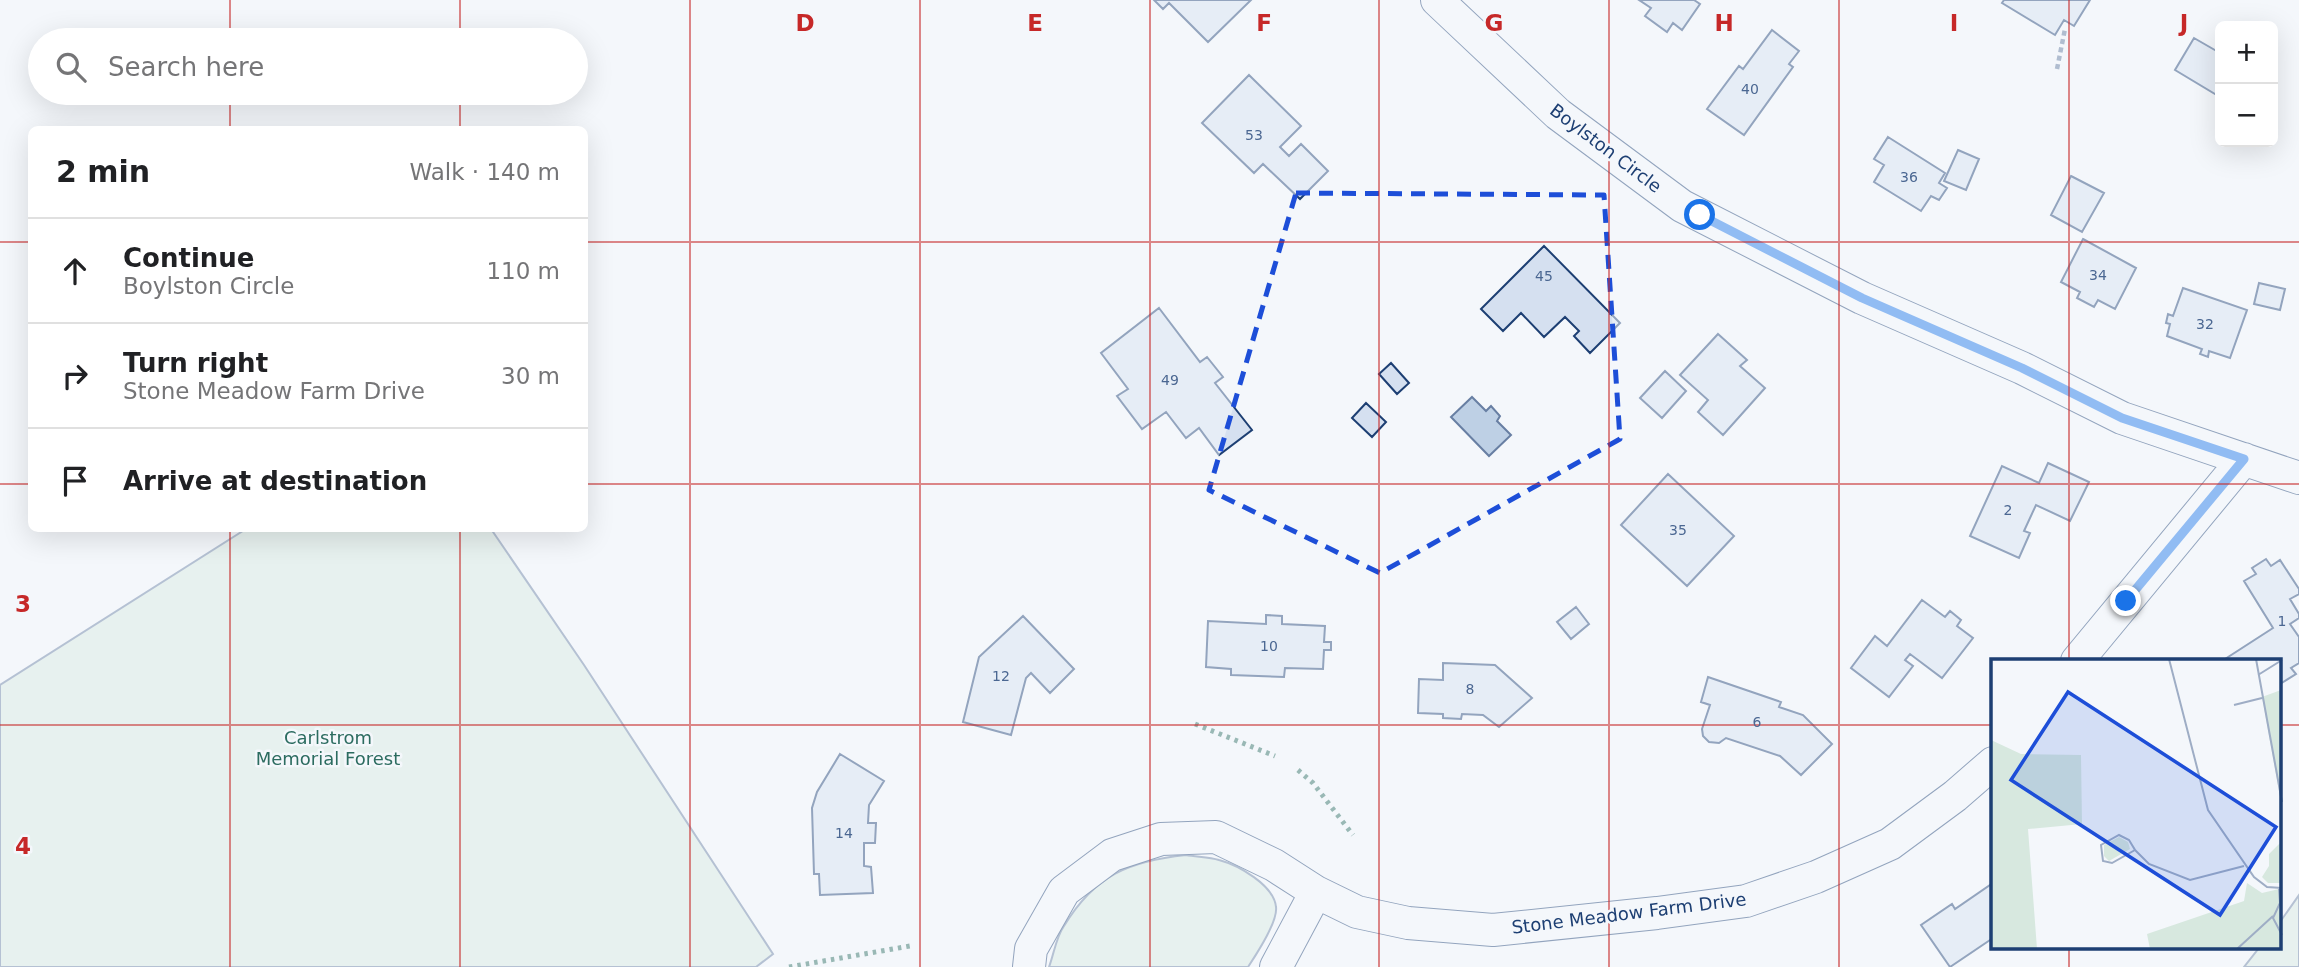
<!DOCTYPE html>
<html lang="en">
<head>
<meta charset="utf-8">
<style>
	body { margin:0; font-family:"DejaVu Sans",sans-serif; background:#f6f6f6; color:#202124 }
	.controls { position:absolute; right:21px; top:21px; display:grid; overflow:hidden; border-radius:10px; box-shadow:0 7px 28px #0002 }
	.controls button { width:63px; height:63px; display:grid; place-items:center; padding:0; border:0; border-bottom:2px solid #e0e0e0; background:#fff; color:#202124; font:35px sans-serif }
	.stop { position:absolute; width:21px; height:21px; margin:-16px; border:5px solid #1a73e8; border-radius:50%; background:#fff }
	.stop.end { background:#1a73e8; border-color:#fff; box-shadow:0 2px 7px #0008 }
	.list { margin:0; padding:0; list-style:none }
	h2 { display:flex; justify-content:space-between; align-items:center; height:91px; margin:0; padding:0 28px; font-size:30px }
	h2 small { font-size:23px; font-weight:400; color:#757577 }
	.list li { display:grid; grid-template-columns:46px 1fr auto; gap:21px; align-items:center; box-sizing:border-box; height:105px; padding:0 28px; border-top:2px solid #e0e0e0 }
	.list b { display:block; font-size:26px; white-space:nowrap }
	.list p { margin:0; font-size:23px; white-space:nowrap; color:#757577 }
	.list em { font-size:23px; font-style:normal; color:#757577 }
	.icon { flex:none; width:38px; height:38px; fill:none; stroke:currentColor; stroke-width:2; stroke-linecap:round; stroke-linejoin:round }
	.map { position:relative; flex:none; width:2299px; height:967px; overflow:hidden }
	.search { position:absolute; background:#fff; box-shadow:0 7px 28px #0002; left:28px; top:28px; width:560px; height:77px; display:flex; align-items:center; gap:18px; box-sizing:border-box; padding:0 24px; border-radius:38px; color:#757577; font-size:26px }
	.panel { position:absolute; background:#fff; box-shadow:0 7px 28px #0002; left:28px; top:126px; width:560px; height:406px; border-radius:10px }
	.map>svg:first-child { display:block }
	.green { fill:#d7e8df; stroke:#687fa3; stroke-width:2 }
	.water { fill:#bed0e5; stroke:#687fa3; stroke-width:2 }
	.building { fill:#d5e0f0; stroke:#1d3f73; stroke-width:2 }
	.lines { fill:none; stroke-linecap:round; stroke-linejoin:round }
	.street-casing { stroke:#1d3f73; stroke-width:34 }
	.path { stroke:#5e769c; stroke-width:4.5; stroke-dasharray:5 3.5; stroke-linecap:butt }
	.street { stroke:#f4f7fb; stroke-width:32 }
	.hedge { stroke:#2c6c60; stroke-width:5; stroke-dasharray:3.5 5; stroke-linecap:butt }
	.route { stroke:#1a73e8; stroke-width:9 }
	.marked { fill:none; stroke:#1d4ed8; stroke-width:5; stroke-dasharray:14 9; stroke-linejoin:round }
	.grid { fill:none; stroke:#c62828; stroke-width:2; stroke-opacity:0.55 }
	.labels { text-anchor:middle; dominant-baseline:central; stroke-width:5; stroke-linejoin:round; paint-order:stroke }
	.number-label { font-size:14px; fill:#4b6792 }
	.street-label { font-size:18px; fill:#1d3f73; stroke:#f4f7fb }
	.park-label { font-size:18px; fill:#2c6c60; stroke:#f4f7fb }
	.inset-road { fill:none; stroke:#9eadc5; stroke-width:2 }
	.view { fill:#1d4ed8; fill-opacity:0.15; stroke:#1d4ed8; stroke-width:3.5 }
	.inset-edge { fill:none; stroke:#1d3f73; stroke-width:3.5 }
	.grid-label { font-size:23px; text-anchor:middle; font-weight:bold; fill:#c62828; stroke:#f4f7fb; stroke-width:5; stroke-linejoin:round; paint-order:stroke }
</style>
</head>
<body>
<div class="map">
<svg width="2299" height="967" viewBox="0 0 2299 967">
	<rect width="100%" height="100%" fill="#f4f7fb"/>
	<path class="green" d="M246 529H491L584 665 773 954 756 967H0V685Z
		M1186 855C1197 857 1209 857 1219 860 1238 865 1274 885 1276 907 1278 922 1256 955 1248 967H1049C1054 954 1056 937 1064 926 1095 875 1129 861 1186 855Z
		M2299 895V967H2244L2259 948H2280V922Z"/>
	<path class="water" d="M1472 397 1486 411 1491 406 1500 416 1497 421 1511 435 1489 456 1451 417Z"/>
	<path class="building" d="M1154 0H1251L1208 42 1169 3 1163 9Z
		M1639 0H1694L1700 4 1682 30 1673 23 1667 32 1645 16 1651 8Z
		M2004 0H2090L2074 26 2064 20 2055 35 2002 3Z
		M1772 30 1799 51 1789 64 1793 67 1744 135 1707 109 1739 66 1743 69Z
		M2194 38 2220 53V97L2175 70Z
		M1249 75 1301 126 1280 147 1289 156 1301 144 1328 171 1300 199 1263 164 1254 173 1202 123Z
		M1888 137 1945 173 1939 183 1947 188 1939 200 1931 196 1921 211 1874 182 1884 165 1874 159Z
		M1958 150 1979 159 1966 190 1944 181Z
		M2071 176 2104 193 2082 232 2051 215Z
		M2083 239 2136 268 2115 309 2098 300 2094 307 2077 298 2080 292 2061 282Z
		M1544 246 1620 323 1590 353 1574 336 1579 331 1565 317 1544 337 1521 313 1503 331 1481 309Z
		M2259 283 2285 289 2280 310 2254 304Z
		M2183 288 2247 310 2230 358 2209 351 2208 357 2200 354 2202 349 2167 336 2170 324 2166 323 2168 314 2173 316Z
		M1159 308 1200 362 1207 357 1223 377 1215 383 1252 430 1219 455 1199 428 1186 438 1166 412 1142 429 1117 396 1128 389 1101 353Z
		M1718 334 1747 360 1740 366 1765 388 1723 435 1698 412 1708 400 1680 375Z
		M1391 363 1409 383 1397 394 1379 374Z
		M1665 371 1686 391 1662 418 1640 398Z
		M1366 403 1386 422 1372 437 1352 418Z
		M2048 463 2089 482 2070 521 2036 505 2024 531 2030 533 2019 558 1970 536 2002 466 2039 483Z
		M1668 474 1734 536 1687 586 1621 525Z
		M2266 559 2271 566 2280 560 2299 589V594L2290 599 2299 614V618L2290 624 2299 637V663L2291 668 2296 674 2280 684V661H2222L2273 628 2244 581 2256 574 2252 568Z
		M1922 600 1945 617 1950 611 1961 620 1957 626 1973 638 1942 678 1910 654 1905 660 1913 666 1889 697 1851 668 1875 636 1887 646Z
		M1576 607 1589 624 1571 639 1557 622Z
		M1266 615 1282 616V624L1325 626 1324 642H1331V650H1324L1323 669 1285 668 1284 677 1231 675V669L1206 667 1208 621 1266 624Z
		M1023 616 1074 669 1050 693 1031 673 1026 678 1011 735 963 722 979 657Z
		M1443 663 1495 665 1532 698 1499 727 1483 715 1462 714 1461 719 1443 718V714L1418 713 1419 679 1443 680Z
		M1708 677 1781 702 1779 707 1803 715 1832 744 1801 775 1780 756 1726 738 1719 743 1709 742 1703 736 1702 729 1710 705 1701 702Z
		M840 754 884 781 869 805 868 823H876L875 843H864V866L871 867 873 893 820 895 819 874H814L812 808 817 792Z
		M1993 883V938L1950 967 1921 925 1952 904 1955 909Z"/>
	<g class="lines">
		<defs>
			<path id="street" d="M1437 0 1558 114 1682 206 1862 298 2022 368 2122 418 2299 478
				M2077 661 2244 459
				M1316 892 1357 912 1408 923 1493 930 1657 913 1746 901 1816 877 1890 844 1955 796 1993 763
				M1029 967 1031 949 1064 891 1112 855 1161 839 1216 837 1274 865 1316 892 1276 967"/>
		</defs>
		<use href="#street" class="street-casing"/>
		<path class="path" d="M2057 69 2065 29"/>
		<use href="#street" class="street"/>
		<path class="hedge" d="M1195 724 1275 756
			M1298 770 1313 783 1353 835
			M789 967 910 946"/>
	</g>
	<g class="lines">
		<path class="route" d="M1700 215 1862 298 2022 368 2122 418 2244 459 2126 601"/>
	</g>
	<path d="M0 0H2299V967H0ZM1296 193 1604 195 1620 439 1380 573 1209 490Z" fill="#f4f7fb" fill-opacity=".55" fill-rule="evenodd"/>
	<path class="marked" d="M1296 193 1604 195 1620 439 1380 573 1209 490Z"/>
	<path class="grid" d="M230 0V40M460 0V40M690 0V967M920 0V967M1150 0V967M1379 0V967M1609 0V967M1839 0V967M2069 0V661M230 93V130M460 93V130M0 242H32M584 242H2299M0 484H32M584 484H2299M230 528V967M460 528V967M0 725H1993M2280 725H2299M2069 948V967"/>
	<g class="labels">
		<g class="number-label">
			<text x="1750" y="89">40</text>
			<text x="1254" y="135">53</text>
			<text x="1909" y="177">36</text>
			<text x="2098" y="275">34</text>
			<text x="1544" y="276">45</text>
			<text x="2205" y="324">32</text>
			<text x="1170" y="380">49</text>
			<text x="2008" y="510">2</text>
			<text x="1678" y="530">35</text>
			<text x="2282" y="621">1</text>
			<text x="1269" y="646">10</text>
			<text x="1001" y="676">12</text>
			<text x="1470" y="689">8</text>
			<text x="1757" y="722">6</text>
			<text x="844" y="833">14</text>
		</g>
		<g class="street-label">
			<text transform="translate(1606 148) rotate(37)">Boylston Circle</text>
			<text transform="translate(1629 913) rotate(-7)">Stone Meadow Farm Drive</text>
		</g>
		<g class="park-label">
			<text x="328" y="737">Carlstrom<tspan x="328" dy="21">Memorial Forest</tspan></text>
		</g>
	</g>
	<g transform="translate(1991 659)">
		<rect width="290" height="290" fill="#f4f7fb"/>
		<path d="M290 31V143L271 38ZM0 81 30 95 90 96 91 165 37 170 46 290H0ZM128 178 137 183 139 190 118 202 113 197V186ZM290 183V224H277L271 218 278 207V195ZM256 224 271 234 288 230 290 290H159L156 275 253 242Z" fill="#d7e8df"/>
		<path class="inset-road" d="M178 0 217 151 263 218 276 228 291 229M265 0 291 143M267 16 291 1M243 46 271 39M128 176 138 181 144 191 121 204 112 202 110 186ZM144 191 158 205 199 221 253 207M288 230 289 244 282 259 291 276M246 290 282 257"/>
		<path class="view" d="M77 33 285 168 229 256 20 121Z"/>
		<rect width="290" height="290" class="inset-edge"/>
	</g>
	<g class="grid-label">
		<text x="805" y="31">D</text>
		<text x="1035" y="31">E</text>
		<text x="1264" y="31">F</text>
		<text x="1494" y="31">G</text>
		<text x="1724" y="31">H</text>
		<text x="1954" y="31">I</text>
		<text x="2184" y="31">J</text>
		<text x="23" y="612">3</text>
		<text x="23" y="854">4</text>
	</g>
</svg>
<div class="controls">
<button>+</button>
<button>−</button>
</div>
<div class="stop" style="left:1700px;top:215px"></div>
<div class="stop end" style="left:2126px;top:601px"></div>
<div class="search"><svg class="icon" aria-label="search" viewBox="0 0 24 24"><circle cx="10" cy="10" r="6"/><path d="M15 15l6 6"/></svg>Search here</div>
<section class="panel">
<h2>2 min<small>Walk · 140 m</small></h2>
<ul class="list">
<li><svg class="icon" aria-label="ahead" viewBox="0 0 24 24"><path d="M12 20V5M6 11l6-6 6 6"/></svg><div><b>Continue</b><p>Boylston Circle</p></div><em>110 m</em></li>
<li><svg class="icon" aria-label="right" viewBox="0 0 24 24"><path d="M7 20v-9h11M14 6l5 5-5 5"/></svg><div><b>Turn right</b><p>Stone Meadow Farm Drive</p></div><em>30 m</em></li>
<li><svg class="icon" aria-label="arrive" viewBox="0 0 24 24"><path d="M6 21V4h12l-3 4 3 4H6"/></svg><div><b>Arrive at destination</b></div></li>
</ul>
</section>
</div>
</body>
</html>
